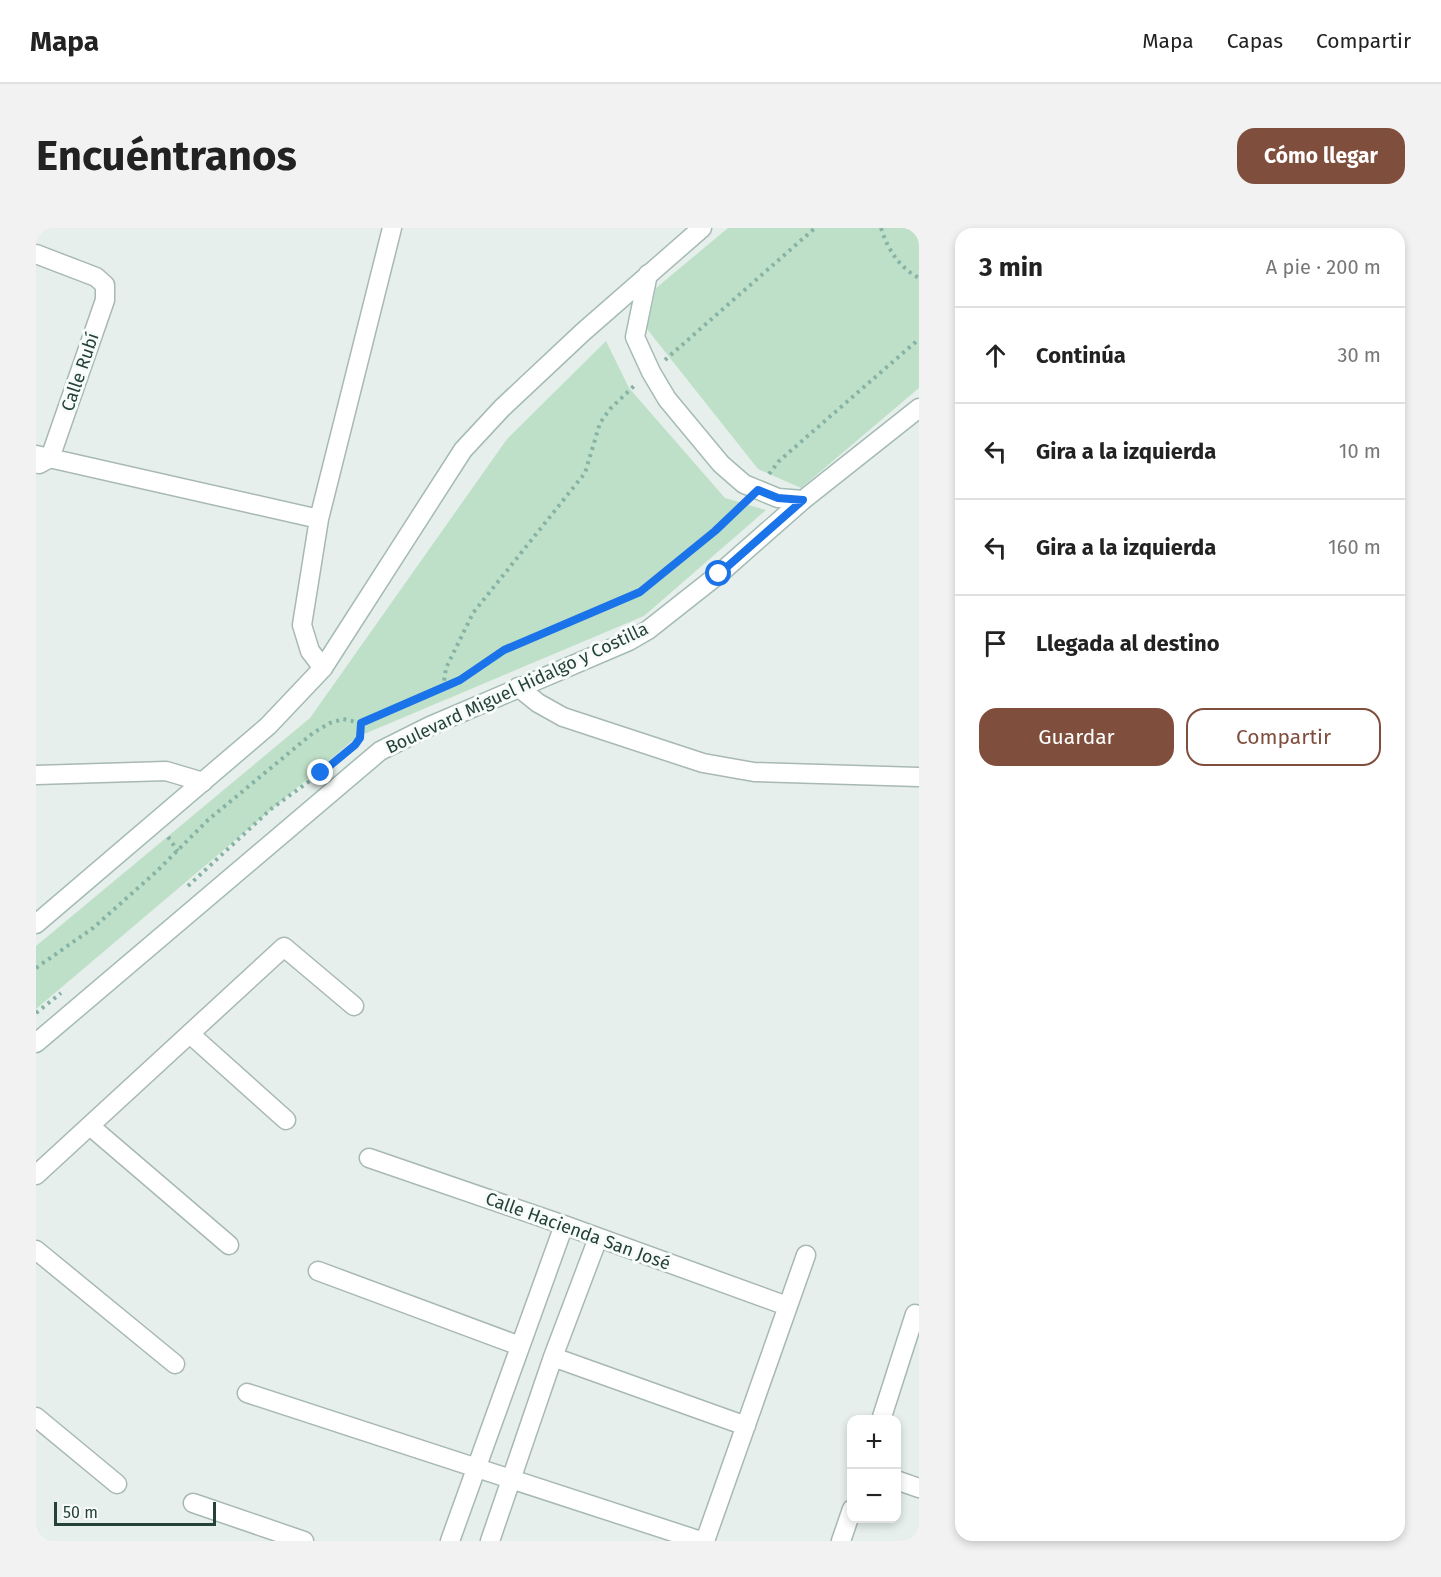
<!DOCTYPE html>
<html lang="es">
<head>
<meta charset="utf-8">
<style>
	body { margin:0; font-family:"Fira Sans",sans-serif; background:#f2f2f2; color:#222 }
	.controls { position:absolute; right:18px; bottom:18px; display:grid; overflow:hidden; border-radius:12px; box-shadow:0 3px 9px #0003 }
	.controls button { width:54px; height:54px; display:grid; place-items:center; padding:0; border:0; border-bottom:2px solid #e0e0e0; background:#fff; color:#222; font:30px sans-serif }
	.scale { position:absolute; left:18px; bottom:15px; width:162px; box-sizing:border-box; padding-left:6px; border:3px solid #24423a; border-top:0; font-size:16px; line-height:21px; white-space:nowrap; color:#24423a; -webkit-text-stroke:4px #f7fbf9; paint-order:stroke }
	.stop { position:absolute; width:18px; height:18px; margin:-14px; border:4px solid #1a73e8; border-radius:50%; background:#fff }
	.stop.end { background:#1a73e8; border-color:#fff; box-shadow:0 2px 6px #0008 }
	.list { margin:0; padding:0; list-style:none }
	h2 { display:flex; justify-content:space-between; align-items:center; height:78px; margin:0; padding:0 24px; font-size:26px }
	h2 small { font-size:20px; font-weight:400; color:#767676 }
	.list li { display:grid; grid-template-columns:39px 1fr auto; gap:18px; align-items:center; box-sizing:border-box; height:96px; padding:0 24px; border-top:2px solid #e0e0e0 }
	.list b { display:block; font-size:22px; white-space:nowrap }
	.list em { font-size:20px; font-style:normal; color:#767676 }
	.actions { display:flex; gap:12px; padding:18px 24px }
	.actions a { flex:1; padding:14px 0; border:2px solid #804e3d; border-radius:18px; text-align:center; font-size:21px; color:#804e3d }
	.actions .main { background:#804e3d; color:#fff }
	.icon { flex:none; width:33px; height:33px; fill:none; stroke:currentColor; stroke-width:2; stroke-linecap:round; stroke-linejoin:round }
	.map { position:relative; flex:none; width:883px; height:1313px; overflow:hidden; border-radius:18px }
	header { display:flex; align-items:center; gap:36px; box-sizing:border-box; height:84px; padding:0 30px; background:#fff; border-bottom:2px solid #e0e0e0 }
	header strong { font-size:28px }
	nav { display:flex; gap:33px; margin-inline-start:auto; font-size:21px }
	.intro { display:flex; align-items:center; justify-content:space-between; box-sizing:border-box; height:144px; padding:0 36px }
	h1 { margin:0; font-size:42px }
	.button { padding:15px 27px; border-radius:18px; background:#804e3d; color:#fff; font-size:21px; font-weight:700 }
	main { display:flex; gap:36px; padding:0 36px }
	aside { flex:1; background:#fff; border-radius:18px; box-shadow:0 3px 9px #0003 }
	.map>svg:first-child { display:block }
	.green { fill:#bfe0c8 }
	.lines { fill:none; stroke-linecap:round; stroke-linejoin:round }
	.street-casing { stroke:#a8b8b2; stroke-width:21 }
	.secondary-casing { stroke:#a4bbb3; stroke-width:21 }
	.path { stroke:#86b3a5; stroke-width:4; stroke-dasharray:3 4.5; stroke-linecap:butt }
	.street { stroke:#fff; stroke-width:18 }
	.secondary { stroke:#fff; stroke-width:18 }
	.route { stroke:#1a73e8; stroke-width:8 }
	.labels { text-anchor:middle; dominant-baseline:central; stroke-width:6; stroke-linejoin:round; paint-order:stroke }
	.street-label { font-size:18px; fill:#24423a; stroke:#f7fbf9 }
</style>
</head>
<body>
<header>
<strong>Mapa</strong>
<nav><a>Mapa</a><a>Capas</a><a>Compartir</a></nav>
</header>
<div class="intro"><h1>Encuéntranos</h1><a class="button">Cómo llegar</a></div>
<main>
<div class="map">
<svg width="883" height="1313" viewBox="0 0 883 1313">
	<rect width="100%" height="100%" fill="#e6efeb"/>
	<path class="green" d="M692 0H883V160L765 260 722 241 611 101 620 60Z
		M570 113 593 160 689 270 730 282 608 388 321 509 0 781V718L274 490 471 211Z"/>
	<g class="lines">
		<defs>
			<path id="street" d="M0 26 60 49 69 57V72L14 230 3 236
				M0 227 283 291
				M287 440 274 423 266 397 283 291 356 0
				M482 459 502 475 527 489 667 535 718 544 883 549
				M0 547 130 543 167 554
				M154 806 250 892
				M54 898 193 1017
				M333 930 528 997 751 1078
				M0 947 248 719 318 778
				M0 1022 139 1136
				M282 1043 484 1118
				M517 1129 710 1198
				M211 1165 665 1313
				M0 1189 81 1256
				M845 1192 879 1086
				M860 1252 883 1260
				M157 1275 268 1313
				M414 1313 528 997
				M454 1313 517 1129 562 1010
				M669 1313 770 1027
				M805 1313 816 1281"/>
			<path id="secondary" d="M612 46 599 109 615 144 631 171 685 236 708 256 742 270 767 272
				M0 696 232 498 287 440 427 222 466 180 547 104 666 0
				M0 815 344 523 394 498 593 413 612 402 683 346 767 272 883 180"/>
		</defs>
		<use href="#street" class="street-casing"/>
		<use href="#secondary" class="secondary-casing"/>
		<path class="path" d="M845 0C852 22 863 39 883 50
			M629 132 779 0
			M733 246 743 233 883 111
			M407 460 410 440 437 385 549 245 564 195 574 181 600 156
			M319 517 323 510 325 495
			M132 609 142 623
			M152 658 235 581 286 544
			M0 740 57 700 120 644 172 592 277 505 294 495 307 491 325 495 424 451 468 422 604 364 679 304 707 277
			M0 785 25 765"/>
		<use href="#street" class="street"/>
		<use href="#secondary" class="secondary"/>
	</g>
	<g class="lines">
		<path class="route" d="M285 545 319 517 324 510 325 495 424 452 468 422 604 364 679 303 722 262 742 270 767 272 683 346"/>
	</g>
	<g class="labels">
		<g class="street-label">
			<text transform="translate(44 144) rotate(-71)">Calle Rubí</text>
			<text transform="translate(481 460) rotate(-25)">Boulevard Miguel Hidalgo y Costilla</text>
			<text transform="translate(542 1003) rotate(20)">Calle Hacienda San José</text>
		</g>
	</g>
</svg>
<div class="controls">
<button>+</button>
<button>−</button>
</div>
<div class="scale">50 m</div>
<div class="stop" style="left:683px;top:346px"></div>
<div class="stop end" style="left:285px;top:545px"></div>
</div>
<aside>
<h2>3 min<small>A pie · 200 m</small></h2>
<ul class="list">
<li><svg class="icon" aria-label="ahead" viewBox="0 0 24 24"><path d="M12 20V5M6 11l6-6 6 6"/></svg><div><b>Continúa</b></div><em>30 m</em></li>
<li><svg class="icon" aria-label="left" viewBox="0 0 24 24"><path d="M17 20v-9H6M10 6l-5 5 5 5"/></svg><div><b>Gira a la izquierda</b></div><em>10 m</em></li>
<li><svg class="icon" aria-label="left" viewBox="0 0 24 24"><path d="M17 20v-9H6M10 6l-5 5 5 5"/></svg><div><b>Gira a la izquierda</b></div><em>160 m</em></li>
<li><svg class="icon" aria-label="arrive" viewBox="0 0 24 24"><path d="M6 21V4h12l-3 4 3 4H6"/></svg><div><b>Llegada al destino</b></div></li>
</ul>
<div class="actions"><a class="main">Guardar</a><a>Compartir</a></div>
</aside>
</main>
</body>
</html>
